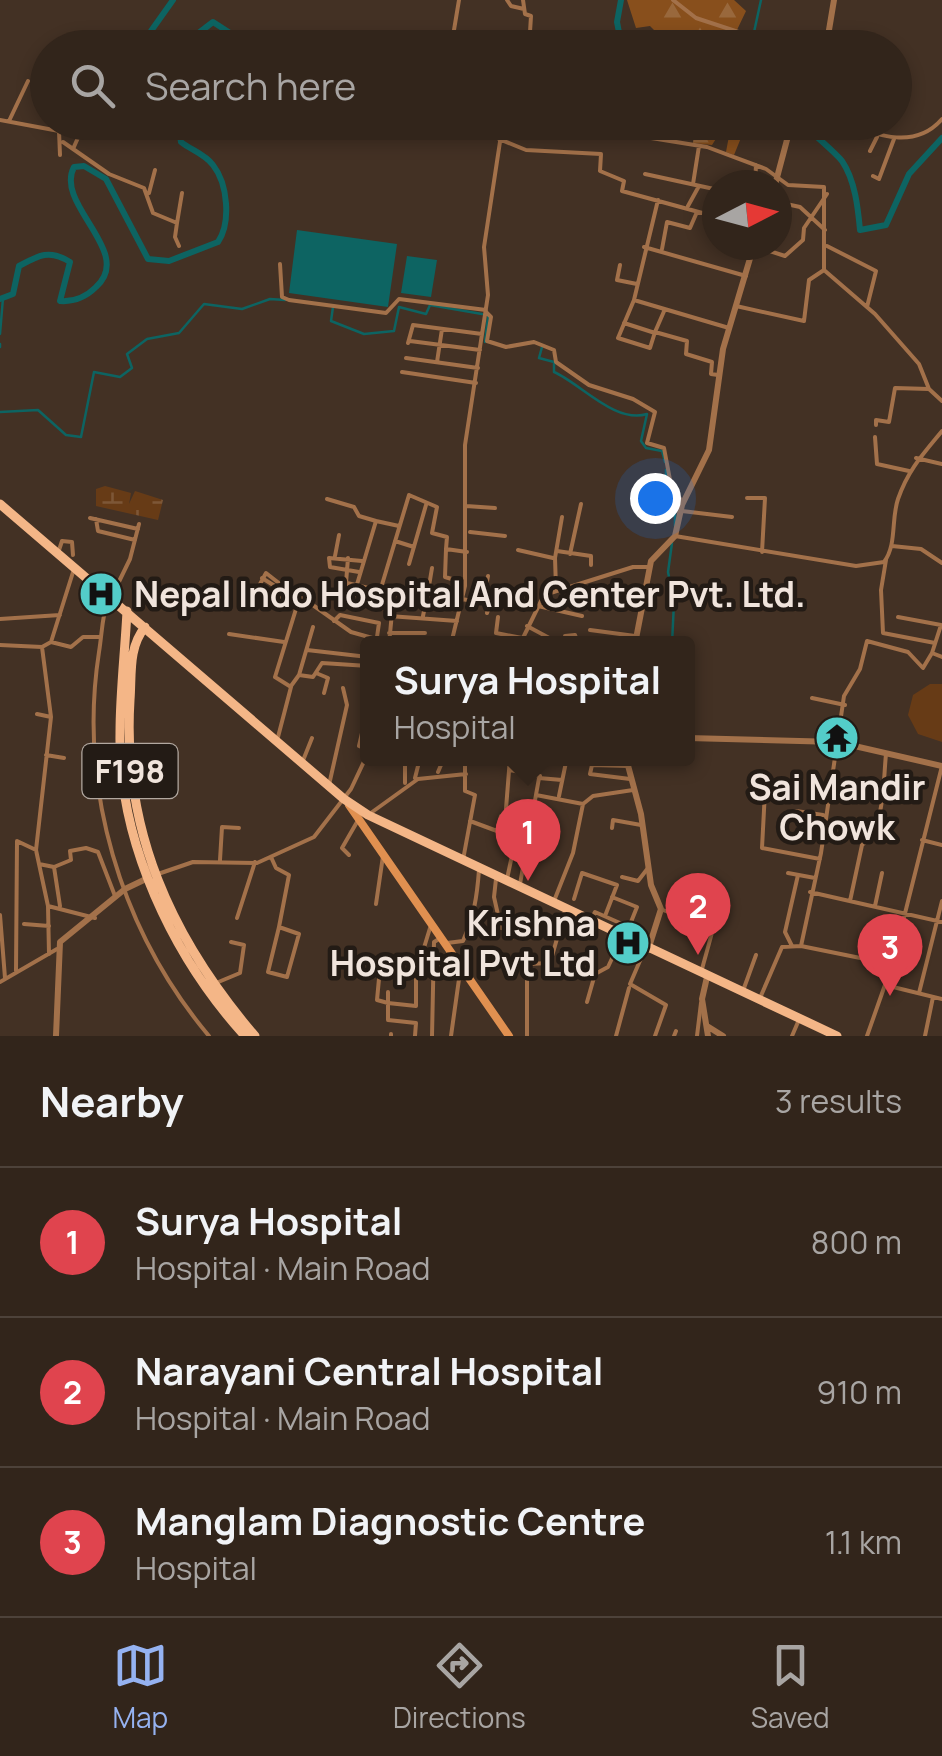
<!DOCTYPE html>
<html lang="en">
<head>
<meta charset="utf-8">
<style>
	body { margin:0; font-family:Manrope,sans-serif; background:#3a2d24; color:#f1f3f6 }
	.compass { position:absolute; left:702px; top:170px; width:90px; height:90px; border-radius:50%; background:#32251b; box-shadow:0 5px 15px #0003; rotate:84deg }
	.you { position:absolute; left:655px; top:498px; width:35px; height:35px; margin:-25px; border:8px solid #fff; border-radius:50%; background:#1a73e8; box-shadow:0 0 0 15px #1a73e833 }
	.badge { display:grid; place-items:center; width:65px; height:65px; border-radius:50%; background:#95b2f1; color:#fff; font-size:32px; font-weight:700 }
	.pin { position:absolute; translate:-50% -82px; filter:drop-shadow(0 2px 5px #0008) }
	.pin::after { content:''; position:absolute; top:52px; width:35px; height:30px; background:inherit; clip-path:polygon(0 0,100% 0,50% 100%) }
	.popup { position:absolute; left:360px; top:636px; width:335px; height:130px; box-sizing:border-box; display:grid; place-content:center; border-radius:10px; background:#32251b; filter:drop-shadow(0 2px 8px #0005); font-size:32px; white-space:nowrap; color:#a8a5a3 }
	.popup b { font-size:38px; color:#f1f3f6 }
	.popup::after { content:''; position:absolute; left:50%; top:100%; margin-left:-20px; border:20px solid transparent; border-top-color:#32251b }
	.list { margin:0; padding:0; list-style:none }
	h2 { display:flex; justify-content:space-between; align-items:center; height:130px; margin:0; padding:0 40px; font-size:42px }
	h2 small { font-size:32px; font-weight:400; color:#a8a5a3 }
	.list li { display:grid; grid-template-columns:65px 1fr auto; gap:30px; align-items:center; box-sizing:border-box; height:150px; padding:0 40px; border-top:2px solid #4d423a }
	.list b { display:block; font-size:38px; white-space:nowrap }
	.list p { margin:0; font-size:32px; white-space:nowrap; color:#a8a5a3 }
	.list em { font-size:32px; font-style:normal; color:#a8a5a3 }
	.icon { flex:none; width:55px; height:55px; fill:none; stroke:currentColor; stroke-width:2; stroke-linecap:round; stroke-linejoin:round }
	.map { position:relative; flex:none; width:942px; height:1036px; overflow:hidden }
	.search { position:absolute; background:#32251b; box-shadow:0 5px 15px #0003; left:30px; right:30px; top:30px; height:110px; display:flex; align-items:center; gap:25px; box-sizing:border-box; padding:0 35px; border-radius:55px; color:#a8a5a3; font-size:38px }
	.sheet { height:580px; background:#32251b }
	nav { display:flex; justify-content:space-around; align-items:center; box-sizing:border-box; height:140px; border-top:2px solid #4d423a; background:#32251b; font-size:28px; color:#a8a5a3 }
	nav a { display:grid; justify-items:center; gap:5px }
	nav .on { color:#95b2f1 }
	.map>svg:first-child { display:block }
	.forest { fill:url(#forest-firs) }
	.wetland { fill:url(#wetland-marsh) }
	.green { fill:#673b16 }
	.water { fill:#0d6462 }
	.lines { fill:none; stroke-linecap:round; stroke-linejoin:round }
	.stream { stroke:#0d6462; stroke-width:2.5 }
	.river { stroke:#0d6462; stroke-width:6 }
	.minor { stroke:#a3714a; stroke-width:4 }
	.tertiary { stroke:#a3714a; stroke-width:6 }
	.secondary { stroke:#e09050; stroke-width:8 }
	.primary { stroke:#f4b687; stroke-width:9 }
	.labels { text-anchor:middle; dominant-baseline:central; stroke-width:9; stroke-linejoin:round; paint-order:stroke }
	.shield { fill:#231b15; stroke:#b2a8a0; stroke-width:2.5 }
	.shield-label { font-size:32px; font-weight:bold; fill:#f0e4dc }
	.poi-label { font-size:35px; font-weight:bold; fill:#f0e4dc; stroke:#231b15; text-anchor:start }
</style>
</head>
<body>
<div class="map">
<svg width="942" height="1036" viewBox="0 0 942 1036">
	<defs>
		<pattern id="forest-firs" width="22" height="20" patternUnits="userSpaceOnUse" patternTransform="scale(2.5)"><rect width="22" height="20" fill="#884f1c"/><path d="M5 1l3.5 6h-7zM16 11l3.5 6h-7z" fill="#99683c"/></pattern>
		<pattern id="wetland-marsh" width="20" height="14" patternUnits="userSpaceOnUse" patternTransform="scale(2.5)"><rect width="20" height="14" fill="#673b16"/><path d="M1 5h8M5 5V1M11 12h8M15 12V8" fill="none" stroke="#7d5737"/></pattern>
	</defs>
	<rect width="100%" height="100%" fill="#433124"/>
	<path class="forest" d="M627 0H734L746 11 736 32H695L666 42 650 26 636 28Z
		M695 123H747L734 155 726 152 729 136 719 134 712 145 693 143Z"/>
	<path class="wetland" d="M105 486 131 493 129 504 135 491 163 500 158 520 96 506V489Z"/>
	<path class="green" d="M930 684H942V742L918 734 908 715 913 695Z"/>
	<path class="water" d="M297 230 397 244 388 307 289 293Z
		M407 256 437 260 431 297 401 293Z"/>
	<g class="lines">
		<path class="stream" d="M751 46 761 0
			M333 307 331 321 364 334 394 331 399 307 426 314 430 305 482 314
			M0 334 3 298
			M485 342 488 317
			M0 344V347
			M542 347 539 358 554 362V372C580 383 615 424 647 414L641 441 646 448 662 451 665 462
			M0 412 38 410 66 435 81 437 94 372 120 377 132 368 127 354 147 339 179 333 204 304 242 309 270 299 285 300
			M666 470V489L675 494V526
			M672 644 674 602 668 572 672 543"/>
		<path class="river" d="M621 0 617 22 622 48
			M164 48 151 31 173 0
			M179 48 213 22 230 33 234 48
			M673 48C698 30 728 30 752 48
			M802 122C814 136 832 149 842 161 855 180 858 208 860 230L886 225 909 174 942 138
			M0 299 13 294 19 266C39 255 50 249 70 262L60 301C74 302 86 297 96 287 135 252 54 205 74 167L84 166 106 179 148 259 169 261 218 242C231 223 228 184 213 165 205 154 191 150 181 142L178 122"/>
		<path class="minor" d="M507 0 511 6 524 9
			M523 0 525 14 531 16 529 48
			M673 0 696 18 766 41 769 48
			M451 48 459 0
			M0 120 59 131 60 155
			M9 121 28 81
			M552 122 707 147 766 169 788 185 824 187V270L875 314 919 364 929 389 942 401
			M847 122C878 137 916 149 942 119
			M499 139 526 150 601 154 600 171 624 181 622 191 717 217
			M63 142 109 174 144 188 153 213 177 223 175 237 179 246
			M73 149 85 122
			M870 151 877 137
			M645 174 714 189
			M873 176 879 179 894 139
			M693 184 699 146
			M755 185 756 165
			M149 193 155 170
			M658 200 634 300 618 338 650 348 655 332 687 341 686 354 712 362 711 374 718 375
			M777 202 800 207 825 230
			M688 206 699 186
			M177 223 182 193
			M754 246 785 256 803 240 804 228 827 194
			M827 246 876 271 867 307
			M644 247 746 276
			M662 249 667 222 690 228 697 212
			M280 264 282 297 289 300 386 313 399 299 486 310
			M620 265 617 280 637 284
			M634 300 729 328
			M736 306 804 321 809 280 824 270
			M486 312 491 317 487 341 506 347 534 342 554 350 556 362 589 385 633 399 655 412 647 443 664 448 671 485 683 503
			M624 323 655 333
			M655 332 665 309
			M410 341 480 350
			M408 343 413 325 482 334
			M406 358 478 368
			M437 362 442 329
			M402 372 476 383
			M876 425V420L889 422 895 388 929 389
			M875 437 877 464 909 471
			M916 458 942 464
			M747 498H765L762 552
			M327 499 354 507 359 516 376 521 352 601 390 610
			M466 506 495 508
			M682 511 732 517
			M90 518 138 529
			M96 519 98 531 135 540
			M376 521 399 526
			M470 532 505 536
			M675 536 856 566 884 562C897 545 891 519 898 499 908 470 923 454 942 431
			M395 541 414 547
			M892 546 921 549 942 563
			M446 549 445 577 465 583
			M59 550 62 541 72 542 73 555
			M518 550 553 558
			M557 551 591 556V565
			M570 554 581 504
			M335 556 339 535
			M886 560 881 590 883 633 935 643
			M409 564 426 505
			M359 572 330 567 329 558 362 561
			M262 578 278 588 281 597 297 603
			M346 583 348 558
			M429 586 432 568
			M381 588 409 495 437 507 432 533 447 537 446 549 467 552
			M556 588 555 558 562 517
			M501 596 537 607
			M111 598 130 559 139 524
			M344 598 347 583 407 597
			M108 599C102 616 102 634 99 652 78 787 120 930 209 1036
			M462 599 483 603 488 576
			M584 601 642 605
			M483 603 489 607 487 613
			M250 604 261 597 259 586 266 573 298 598
			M538 606 582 616
			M389 616 457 621
			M423 616 429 586 462 595
			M498 617 496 633 522 638
			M898 617 941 625 932 653 942 657
			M0 619 60 615
			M334 621 340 615 379 623 376 644
			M527 626 553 640H565
			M590 630 635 636
			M389 633H425
			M229 634 284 642
			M51 642 71 647 83 637H101
			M389 644 394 592
			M451 644 465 586V445L488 295 484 247 503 122
			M520 644 544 595 633 567H649
			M565 644V636L575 635 578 644
			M0 645 42 647 51 642 74 569
			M42 647 51 717 36 850 48 906 49 954
			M307 650 368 657
			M316 673 328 678 324 693
			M299 675 313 677 322 663 368 666
			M291 686 299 675 313 627
			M812 698 845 705
			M368 707 359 746 368 750
			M37 714 51 717
			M278 737 291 687 275 677 300 596 351 632 376 639
			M46 755 64 758
			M302 763 312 738
			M627 766 592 765 590 774 630 779
			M510 770 540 776
			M438 772 444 758
			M415 778 420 758
			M405 783V758
			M329 785 347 705 343 688
			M765 791 762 848 820 859
			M536 795 583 804 573 853 554 901
			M559 796 566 762
			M583 804 593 796 633 790
			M796 811 823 815
			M368 815 418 779 466 774
			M470 821 497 831 501 816
			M612 828 613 820 641 825
			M922 840 942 845
			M349 855 342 848 357 822
			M271 857 276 868 289 875 279 927 299 934 287 977 268 972 279 927
			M220 860 222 827 239 828
			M463 860 475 795 465 791V758
			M39 864 54 867 60 906
			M54 867 71 860 70 851 86 848 98 852 115 896
			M788 873 815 878
			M158 874 193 862 257 863 314 837 351 789 368 753
			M622 877 638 881 648 868
			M496 879 494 897 501 928 512 929V938
			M507 879 521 813 506 809 510 758
			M520 884 539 778 562 780
			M810 892 942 922
			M574 899 582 873 617 885 605 916
			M850 901 862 845C885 828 883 783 886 754
			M376 904 383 856
			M48 906 95 918
			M875 906 882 873
			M663 910 713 929 702 969
			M0 915 5 978
			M237 918 255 862
			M591 920 595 912 629 927 637 907 612 897
			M24 924 49 926
			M447 943 463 941C474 916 477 897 479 870
			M792 946 785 932 798 875
			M801 946 821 853 844 696 860 669 867 641 908 652 923 668 932 653
			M645 949 630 984 666 1005 655 1036
			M16 971 17 841 36 850
			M0 982 57 949
			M216 983 240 973 244 945 231 942
			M885 985 942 999
			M744 988 756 955
			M388 992V1003L377 1000 380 968 393 970
			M919 993 942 901
			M760 998 782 947 801 946 890 964
			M587 1002 595 974 608 967 622 937
			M391 1036V1034
			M415 1036 416 1023 388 1020V1003L416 1006V974L430 928
			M432 1036 434 942 439 939
			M451 1036 460 972
			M527 1036V964L550 963 565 911
			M616 1036 629 988
			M674 1036 676 1031
			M697 1036 701 1003
			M792 1036 798 1022
			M867 1036 892 965 942 766
			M925 1036 933 997"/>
		<path class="tertiary" d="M826 48 834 0
			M775 185 788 136 799 122
			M635 644 651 561 675 536 682 505 709 450 723 349 754 245
			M688 738 837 742 942 766
			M626 758 641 814 651 885 661 909 648 950
			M707 977 702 999 708 1036
			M707 1026 723 1036
			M56 1036 60 942 125 889 148 878"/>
		<path class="secondary" d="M349 805 509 1036"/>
		<path class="primary" d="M0 504 344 799 368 815 837 1036
			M127 611C125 652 120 692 120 733 118 842 173 957 245 1036
			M145 627C128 648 132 674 130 700 122 830 171 938 255 1036"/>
	</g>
	<defs>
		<symbol id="hospital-disc" viewBox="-11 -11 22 22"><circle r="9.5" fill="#53cdc9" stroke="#231b15"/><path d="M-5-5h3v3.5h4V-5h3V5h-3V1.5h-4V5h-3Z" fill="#111"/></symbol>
		<symbol id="temple-disc" viewBox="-11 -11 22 22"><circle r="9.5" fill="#53cdc9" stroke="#231b15"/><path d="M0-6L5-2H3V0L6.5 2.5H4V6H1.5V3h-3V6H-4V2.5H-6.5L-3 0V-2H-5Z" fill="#111"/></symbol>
	</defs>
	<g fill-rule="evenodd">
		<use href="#hospital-disc" x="76" y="569" width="50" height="50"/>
		<use href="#temple-disc" x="812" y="713" width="50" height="50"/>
		<use href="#hospital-disc" x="603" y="918" width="50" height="50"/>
	</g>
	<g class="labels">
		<rect class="shield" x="82.5" y="744" width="95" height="54" rx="8"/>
		<g class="shield-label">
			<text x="130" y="771">F198</text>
		</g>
		<g class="poi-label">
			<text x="134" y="594">Nepal Indo Hospital And Center Pvt. Ltd.</text>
			<text x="837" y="787" text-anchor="middle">Sai Mandir<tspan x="837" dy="40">Chowk</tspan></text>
			<text x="596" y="923" text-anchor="end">Krishna<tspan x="596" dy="40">Hospital Pvt Ltd</tspan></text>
		</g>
	</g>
</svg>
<svg class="compass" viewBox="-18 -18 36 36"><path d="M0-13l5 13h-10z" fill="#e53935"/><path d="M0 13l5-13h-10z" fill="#a8a5a3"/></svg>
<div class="you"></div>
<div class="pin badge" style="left:528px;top:881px;background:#e0444e">1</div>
<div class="popup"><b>Surya Hospital</b>Hospital</div>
<div class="pin badge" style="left:698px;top:955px;background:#e0444e">2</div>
<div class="pin badge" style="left:890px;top:996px;background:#e0444e">3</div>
<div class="search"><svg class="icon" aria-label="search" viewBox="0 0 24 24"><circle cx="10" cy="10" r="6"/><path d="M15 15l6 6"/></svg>Search here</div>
</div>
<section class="sheet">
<h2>Nearby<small>3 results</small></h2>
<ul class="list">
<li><span class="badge" style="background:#e0444e">1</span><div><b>Surya Hospital</b><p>Hospital · Main Road</p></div><em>800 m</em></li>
<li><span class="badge" style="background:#e0444e">2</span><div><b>Narayani Central Hospital</b><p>Hospital · Main Road</p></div><em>910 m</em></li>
<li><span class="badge" style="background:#e0444e">3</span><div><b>Manglam Diagnostic Centre</b><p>Hospital</p></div><em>1.1 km</em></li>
</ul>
</section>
<nav>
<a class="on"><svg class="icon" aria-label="map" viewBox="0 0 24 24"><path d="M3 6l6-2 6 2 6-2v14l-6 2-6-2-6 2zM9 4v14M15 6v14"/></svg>Map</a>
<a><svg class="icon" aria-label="directions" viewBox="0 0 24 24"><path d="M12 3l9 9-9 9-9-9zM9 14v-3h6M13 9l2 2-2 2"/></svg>Directions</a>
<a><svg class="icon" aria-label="saved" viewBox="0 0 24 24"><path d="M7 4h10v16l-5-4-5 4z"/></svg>Saved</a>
</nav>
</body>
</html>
